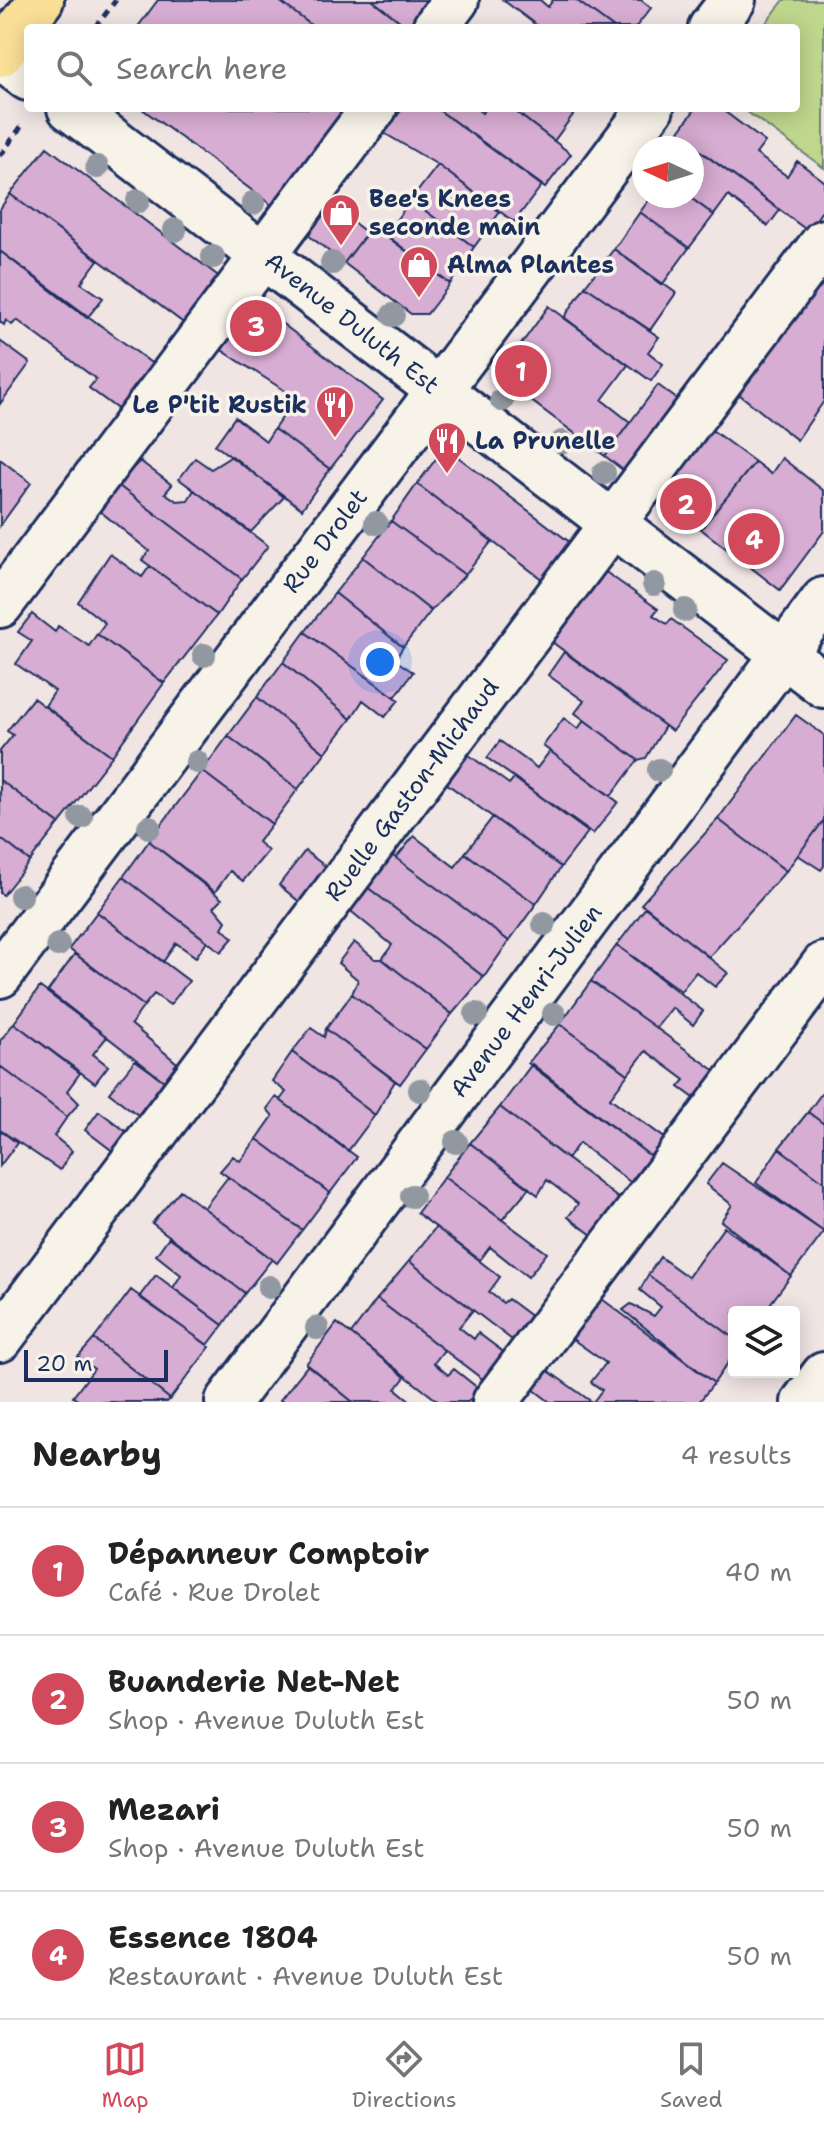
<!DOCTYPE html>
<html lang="en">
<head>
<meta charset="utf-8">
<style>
	body { margin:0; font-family:"Shantell Sans",sans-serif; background:#f2f2f2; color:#222 }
	.controls { position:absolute; right:24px; bottom:24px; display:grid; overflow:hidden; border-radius:8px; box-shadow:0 4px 20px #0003 }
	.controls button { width:72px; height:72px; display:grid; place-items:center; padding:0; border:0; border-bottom:2px solid #e0e0e0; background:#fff; color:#222; font:40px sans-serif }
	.compass { position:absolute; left:632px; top:136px; width:72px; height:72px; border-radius:50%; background:#fff; box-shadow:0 4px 20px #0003; rotate:274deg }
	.scale { position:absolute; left:24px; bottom:20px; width:144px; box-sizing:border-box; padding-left:8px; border:4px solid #1b2f5e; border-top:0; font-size:22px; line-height:28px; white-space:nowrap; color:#1b2f5e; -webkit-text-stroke:6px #f7f3e8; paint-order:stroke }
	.you { position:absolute; left:380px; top:662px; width:28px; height:28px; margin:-20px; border:6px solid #fff; border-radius:50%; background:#1a73e8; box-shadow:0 0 0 12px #1a73e833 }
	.badge { display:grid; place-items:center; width:52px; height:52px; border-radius:50%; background:#d1495b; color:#fff; font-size:26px; font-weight:700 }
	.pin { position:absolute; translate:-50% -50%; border:4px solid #fff; box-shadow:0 2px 8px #0006 }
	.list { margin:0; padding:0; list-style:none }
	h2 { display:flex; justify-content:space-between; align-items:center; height:104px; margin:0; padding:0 32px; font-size:34px }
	h2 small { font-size:26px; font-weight:400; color:#767676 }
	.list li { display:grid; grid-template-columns:52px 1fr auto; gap:24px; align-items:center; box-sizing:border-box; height:128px; padding:0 32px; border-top:2px solid #e0e0e0 }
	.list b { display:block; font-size:30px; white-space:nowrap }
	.list p { margin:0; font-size:26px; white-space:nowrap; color:#767676 }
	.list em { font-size:26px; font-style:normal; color:#767676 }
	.icon { flex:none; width:44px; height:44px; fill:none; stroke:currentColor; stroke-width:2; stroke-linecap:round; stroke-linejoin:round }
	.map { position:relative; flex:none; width:824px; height:1402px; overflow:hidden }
	.search { position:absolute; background:#fff; box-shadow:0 4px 20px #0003; left:24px; right:24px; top:24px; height:88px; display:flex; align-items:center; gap:20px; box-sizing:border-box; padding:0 28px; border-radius:8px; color:#767676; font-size:30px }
	.sheet { height:616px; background:#fff }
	nav { display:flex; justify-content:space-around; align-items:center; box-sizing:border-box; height:112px; border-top:2px solid #e0e0e0; background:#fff; font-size:22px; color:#767676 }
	nav a { display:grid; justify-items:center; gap:4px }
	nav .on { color:#d1495b }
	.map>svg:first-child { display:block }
	.green { fill:#bfd68d; stroke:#6d8276; stroke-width:2 }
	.building { fill:#d8add3; stroke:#1b2f5e; stroke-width:2 }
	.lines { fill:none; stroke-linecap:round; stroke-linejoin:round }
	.minor-casing { stroke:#1b2f5e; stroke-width:50 }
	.major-casing { stroke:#1b2f5e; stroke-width:50 }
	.path { stroke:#1b2f5e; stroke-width:5; stroke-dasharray:8 6; stroke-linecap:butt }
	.minor { stroke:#f7f3e8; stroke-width:44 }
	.major { stroke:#fadf96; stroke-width:44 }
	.tree { fill:#9298a1 }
	.labels { text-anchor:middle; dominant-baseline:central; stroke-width:7; stroke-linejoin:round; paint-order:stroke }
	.poi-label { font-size:24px; font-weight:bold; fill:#1b2f5e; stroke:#f7f3e8; text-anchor:start }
	.street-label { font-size:24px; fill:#1b2f5e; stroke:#f7f3e8 }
</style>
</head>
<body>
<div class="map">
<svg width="824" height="1402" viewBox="0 0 824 1402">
	<rect width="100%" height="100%" fill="#f1e5e4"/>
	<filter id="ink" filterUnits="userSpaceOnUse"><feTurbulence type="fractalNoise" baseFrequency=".0125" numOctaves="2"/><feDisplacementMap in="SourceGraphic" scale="16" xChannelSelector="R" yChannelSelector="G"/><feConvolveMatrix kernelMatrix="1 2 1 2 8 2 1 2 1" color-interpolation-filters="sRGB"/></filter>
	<g filter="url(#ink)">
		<path class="green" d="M784 0H824V168L742 108H796V28H762Z"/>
		<path class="building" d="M158 0H278L315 28H137Z
			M278 0H372L402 23 398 28H315Z
			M372 0H430L409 28Z
			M503 0H540L548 7 553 0H576L614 28H540Z
			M576 0H641L651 8 635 28H614Z
			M141 108H353L277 209Z
			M403 108H436L542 185 514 222 438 165 384 133Z
			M436 108H476L482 113 486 108H511L571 154 545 188Z
			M511 108H578L554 141Z
			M696 108H720L765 142 756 154 787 176 797 161 824 181V208L808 231 677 134Z
			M691 144 780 210 768 226 728 196 714 215 688 196H692V148H688Z
			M47 147 225 281 189 327 10 194Z
			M438 165 500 212 474 247 411 200Z
			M10 194 98 260 81 283 103 298 87 318 0 251V209Z
			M652 196H688L714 215 689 248 640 212Z
			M411 200 474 247 450 284 385 235Z
			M326 201 367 233 344 263 303 231Z
			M640 212 689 248 662 285 614 249Z
			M373 225 450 284 427 314H411L344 263Z
			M614 249 676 293 650 330 585 286Z
			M0 251 158 368 123 413 89 388 96 379 17 320 12 325 6 320 4 325 0 322Z
			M824 260V401L797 440 730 387Z
			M585 286 659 337 648 352 663 364 651 381 564 318Z
			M251 300 383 400 330 469 274 429 296 398 217 347Z
			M549 306 628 365 602 400 630 422 605 456 498 376Z
			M0 341 30 363 0 404Z
			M658 385 682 403 628 474 605 456Z
			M235 417 266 441 274 429 330 469 302 509 215 445Z
			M705 425 755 462 701 529 653 494Z
			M445 447 576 547 547 583 417 484Z
			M232 456 284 497 251 532 179 479 195 458 211 469Z
			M782 458 824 491V531L780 590 701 529 755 462 771 474Z
			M0 459 31 483 0 526Z
			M124 461 133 468 140 461 172 485 165 493 177 501 188 500 194 490 268 546 242 579 111 480Z
			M111 480 242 579 217 615 142 560 149 551 101 512 105 506 98 500Z
			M417 484 492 541 465 575 391 521Z
			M391 521 465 575 431 611 363 557Z
			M110 554 142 577 150 566 217 615 164 683 97 634 105 623 78 602Z
			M363 557 431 611 403 647 335 593Z
			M600 568 658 609 653 615 667 624 671 619 728 660 672 731 548 639Z
			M335 593 403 647 395 660 413 672 395 697 305 632Z
			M32 614 55 632 58 626 89 646 97 634 164 683 112 756 45 706 55 691 16 664 32 641 18 632Z
			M305 632 399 700 385 717 363 700 351 719 283 662Z
			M564 652 665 726 646 758 638 760 575 713 584 701 548 675Z
			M283 662 351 719 325 753 257 697Z
			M257 697 325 753 298 789 228 736Z
			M33 698 112 756 59 824 0 780V751L13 735 7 731Z
			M796 715 824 735V820L786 871 718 819Z
			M564 718 578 729 584 720 638 760 611 796 543 746Z
			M228 736 298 789 272 824 202 771Z
			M500 741 537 768 550 751 618 802 593 834 487 758Z
			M462 750 509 784 514 778 588 832 561 867 439 778Z
			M202 771 272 824 258 842 268 851 243 881 230 871 215 892 149 841Z
			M0 780 59 824 30 861 0 838Z
			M493 817 561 867 536 904 465 853Z
			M718 819 786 871 709 957 641 904Z
			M824 820V866L821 870 798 855Z
			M414 836 455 867 465 853 536 904 509 941 396 858Z
			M0 838 30 861 3 895 0 893Z
			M149 841 222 899 214 907 226 921 222 928 233 938 221 952 123 877Z
			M385 850 509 941 484 977 362 883Z
			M305 851 329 869 302 904 279 885Z
			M123 877 207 941 196 957 176 943 163 962 97 912Z
			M362 883 484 977 452 1014 382 959 392 945 341 903Z
			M646 907 728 973 715 987 696 972 681 991 617 945Z
			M97 912 189 981 170 1005 154 994 144 1006 69 949Z
			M354 942 375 959H382L452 1014 426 1049 352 994 358 980 338 963Z
			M617 945 703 1011 693 1025 672 1008 656 1028 591 981Z
			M75 954 144 1006 131 1024 177 1063 164 1081 48 991Z
			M591 981 717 1072 697 1100 679 1087 685 1080 646 1051 628 1074 560 1024Z
			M40 987 107 1037 93 1054 108 1066 95 1083 14 1023Z
			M352 994 426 1049 400 1084 326 1029Z
			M14 1023 80 1073 67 1091 79 1103 67 1117 0 1066V1041Z
			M560 1024 628 1074 610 1098 670 1142 654 1159 528 1063Z
			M311 1028 324 1037 326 1029 395 1081 375 1115 292 1052Z
			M292 1052 375 1115 348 1151 280 1100 286 1092 272 1081Z
			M135 1060 164 1081 138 1115 109 1093Z
			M532 1064 654 1159 634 1185 579 1143 567 1159 500 1107Z
			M0 1066 67 1117 54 1136 72 1151 60 1170 0 1130Z
			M824 1090V1124L808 1112Z
			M276 1097 357 1157 330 1193 257 1139 273 1116 267 1109Z
			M500 1107 623 1202 596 1238 568 1217 578 1204 547 1180 538 1195 470 1143Z
			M99 1111 128 1133 114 1152 85 1130Z
			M808 1112 824 1124V1182L779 1148Z
			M0 1130 17 1143 0 1166Z
			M257 1139 330 1193 302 1230 220 1171 233 1156 240 1161Z
			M470 1143 529 1188 502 1220 444 1177Z
			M779 1148 824 1182V1232L756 1183Z
			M722 1163 824 1232 791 1276 721 1221 732 1205 706 1184Z
			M228 1177 302 1230 277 1263 204 1208Z
			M444 1177 547 1253 528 1277 490 1247 480 1260 417 1213Z
			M180 1190 272 1259 245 1293 152 1223Z
			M436 1227 500 1277 489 1292 503 1303 508 1299 532 1317 512 1340 409 1261Z
			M724 1227 791 1276 764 1312H734V1338L648 1275 660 1257 688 1277Z
			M169 1237 245 1293 223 1325 173 1288 181 1275 156 1255Z
			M409 1261 473 1310 459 1327 474 1339 478 1333 506 1354 485 1381 377 1299Z
			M156 1275 223 1325 208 1345 139 1297Z
			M648 1275 734 1338V1354L714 1383 623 1310 631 1304 654 1316 661 1307 640 1290Z
			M131 1290 210 1347 170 1399 94 1339Z
			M594 1293 714 1383 699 1402H593L602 1390 591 1382 606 1363 564 1333Z
			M377 1299 444 1350 434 1363 448 1375 454 1369 479 1389 468 1402H439L351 1334Z
			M337 1323 405 1377 396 1389 412 1402H353L306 1364Z
			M94 1339 170 1399 167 1402H81L73 1397 94 1369 78 1357Z
			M308 1365 353 1402H283L280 1400Z
			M547 1370 592 1402H550L533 1389Z"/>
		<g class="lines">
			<defs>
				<path id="minor" d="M435 28 456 0
					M711 28 733 0
					M0 57 28 78
					M70 108 824 685
					M0 605 374 108
					M0 975 651 108
					M0 1339 824 242
					M228 1402 824 600
					M495 1402 824 965
					M804 1402 824 1375"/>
				<path id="major" d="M0 54 41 0"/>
			</defs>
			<use href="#minor" class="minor-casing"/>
			<use href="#major" class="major-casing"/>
			<path class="path" d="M95 28 116 0
				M0 156 23 124"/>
			<use href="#minor" class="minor"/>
			<use href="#major" class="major"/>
		</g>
		<g class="tree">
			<circle cx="97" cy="167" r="12"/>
			<circle cx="138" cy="201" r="12"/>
			<circle cx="253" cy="203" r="12"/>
			<circle cx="175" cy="230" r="12"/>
			<circle cx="213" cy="257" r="12"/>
			<circle cx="332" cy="263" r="12"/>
			<circle cx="393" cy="315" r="12"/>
			<circle cx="502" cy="400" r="12"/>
			<circle cx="562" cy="442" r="12"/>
			<circle cx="604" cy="473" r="12"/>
			<circle cx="376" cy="523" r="12"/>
			<circle cx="654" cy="584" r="12"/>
			<circle cx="685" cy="610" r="12"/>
			<circle cx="204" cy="655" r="12"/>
			<circle cx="197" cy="762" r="12"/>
			<circle cx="659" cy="770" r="12"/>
			<circle cx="81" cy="817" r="12"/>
			<circle cx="149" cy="827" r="12"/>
			<circle cx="21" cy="896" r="12"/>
			<circle cx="544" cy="924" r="12"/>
			<circle cx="58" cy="945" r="12"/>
			<circle cx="476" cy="1014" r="12"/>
			<circle cx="554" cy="1014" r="12"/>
			<circle cx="420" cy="1090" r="12"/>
			<circle cx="456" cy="1142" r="12"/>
			<circle cx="412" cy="1196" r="12"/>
			<circle cx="269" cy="1287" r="12"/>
			<circle cx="317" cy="1328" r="12"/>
		</g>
	</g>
	<defs>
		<symbol id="shop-pin" viewBox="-11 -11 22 30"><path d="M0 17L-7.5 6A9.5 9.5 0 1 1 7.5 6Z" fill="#d1495b" stroke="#f7f3e8"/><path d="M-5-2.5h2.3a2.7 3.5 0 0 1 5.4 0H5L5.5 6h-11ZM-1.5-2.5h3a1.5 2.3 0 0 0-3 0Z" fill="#fff"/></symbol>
		<symbol id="restaurant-pin" viewBox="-11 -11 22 30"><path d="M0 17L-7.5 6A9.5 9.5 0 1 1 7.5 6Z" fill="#d1495b" stroke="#f7f3e8"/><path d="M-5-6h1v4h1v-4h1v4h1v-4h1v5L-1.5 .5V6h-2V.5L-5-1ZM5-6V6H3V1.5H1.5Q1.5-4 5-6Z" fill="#fff"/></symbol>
	</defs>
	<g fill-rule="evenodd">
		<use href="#shop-pin" x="319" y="191" width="44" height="60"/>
		<use href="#shop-pin" x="397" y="243" width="44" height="60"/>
		<use href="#restaurant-pin" x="313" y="383" width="44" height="60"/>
		<use href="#restaurant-pin" x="425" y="419" width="44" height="60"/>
	</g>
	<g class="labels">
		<g class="poi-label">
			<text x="369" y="199">Bee's Knees<tspan x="369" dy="28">seconde main</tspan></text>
			<text x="447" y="265">Alma Plantes</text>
			<text x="307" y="405" text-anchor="end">Le P'tit Rustik</text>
			<text x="475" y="441">La Prunelle</text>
		</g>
		<g class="street-label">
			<text transform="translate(352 323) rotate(38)">Avenue Duluth Est</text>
			<text transform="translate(325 541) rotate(-53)">Rue Drolet</text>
			<text transform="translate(412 790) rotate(-53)">Ruelle Gaston-Michaud</text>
			<text transform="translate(526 1001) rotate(-53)">Avenue Henri-Julien</text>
		</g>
	</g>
</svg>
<div class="controls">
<button><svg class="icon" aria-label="layers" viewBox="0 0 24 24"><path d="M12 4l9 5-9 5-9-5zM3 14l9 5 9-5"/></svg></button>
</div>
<svg class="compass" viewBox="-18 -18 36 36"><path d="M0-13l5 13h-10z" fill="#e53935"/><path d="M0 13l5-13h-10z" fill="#767676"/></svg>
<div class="scale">20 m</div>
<div class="you"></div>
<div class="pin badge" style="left:521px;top:371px">1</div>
<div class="pin badge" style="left:686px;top:504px">2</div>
<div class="pin badge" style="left:256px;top:326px">3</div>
<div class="pin badge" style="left:754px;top:539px">4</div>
<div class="search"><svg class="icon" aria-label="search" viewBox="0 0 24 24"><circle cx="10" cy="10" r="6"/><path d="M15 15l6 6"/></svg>Search here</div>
</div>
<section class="sheet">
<h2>Nearby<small>4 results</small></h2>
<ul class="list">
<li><span class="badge">1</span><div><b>Dépanneur Comptoir</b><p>Café · Rue Drolet</p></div><em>40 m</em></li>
<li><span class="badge">2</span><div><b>Buanderie Net-Net</b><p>Shop · Avenue Duluth Est</p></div><em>50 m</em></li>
<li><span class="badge">3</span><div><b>Mezari</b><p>Shop · Avenue Duluth Est</p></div><em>50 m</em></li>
<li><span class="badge">4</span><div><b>Essence 1804</b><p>Restaurant · Avenue Duluth Est</p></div><em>50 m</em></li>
</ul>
</section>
<nav>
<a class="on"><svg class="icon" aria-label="map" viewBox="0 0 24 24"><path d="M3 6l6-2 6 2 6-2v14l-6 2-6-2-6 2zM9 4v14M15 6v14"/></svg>Map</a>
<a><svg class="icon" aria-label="directions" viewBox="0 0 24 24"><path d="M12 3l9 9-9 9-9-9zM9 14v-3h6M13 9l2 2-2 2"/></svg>Directions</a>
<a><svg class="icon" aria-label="saved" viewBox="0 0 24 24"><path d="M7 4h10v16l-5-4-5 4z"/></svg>Saved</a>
</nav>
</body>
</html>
